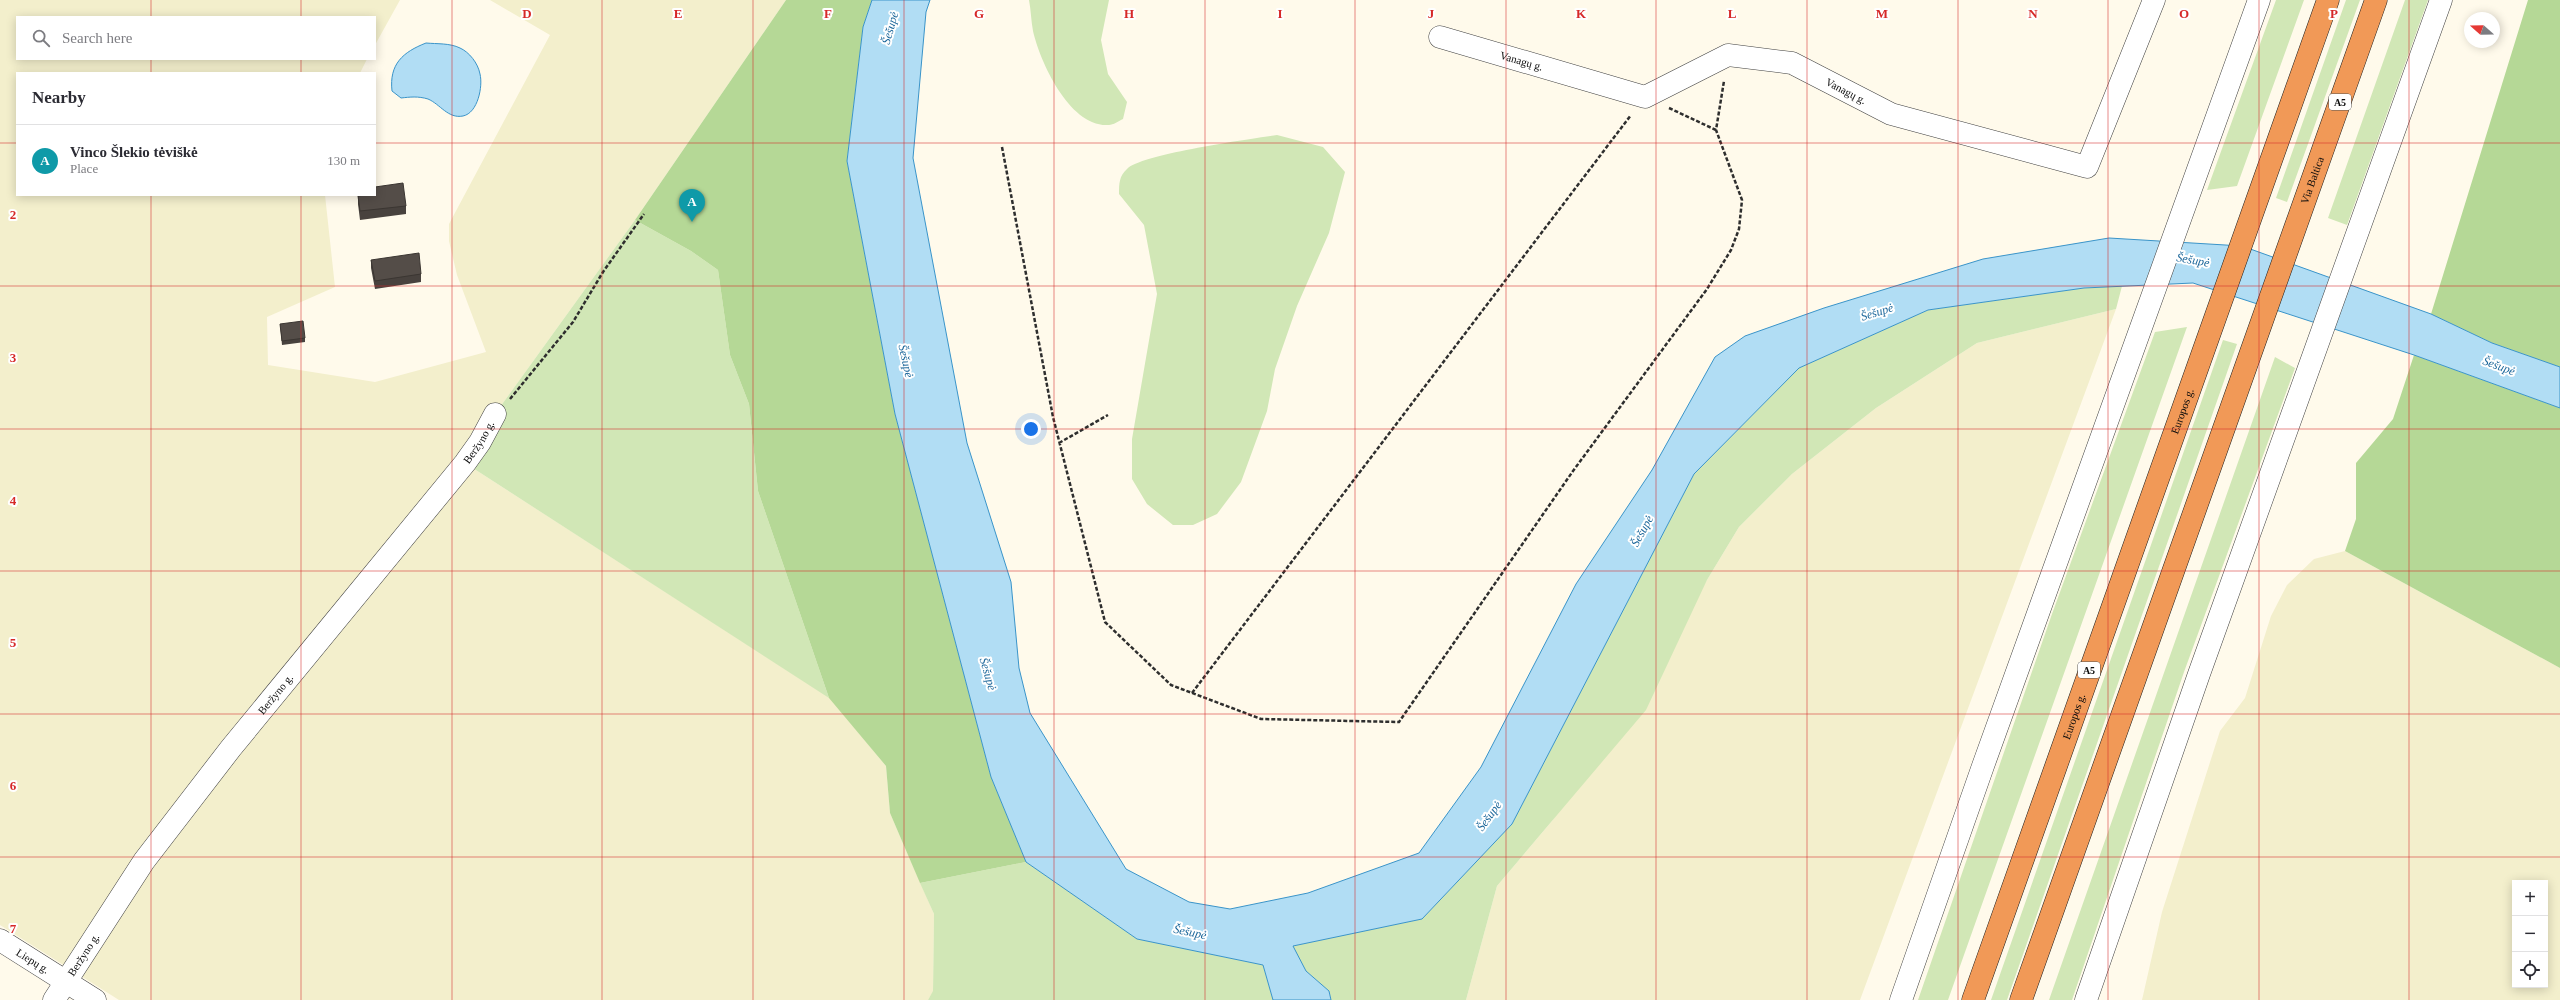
<!DOCTYPE html>
<html lang="en">
<head>
<meta charset="utf-8">
<style>
	body { margin:0; font-family:Georgia,serif; background:#f2f2f3; color:#2b2b33 }
	.controls { position:absolute; right:12px; bottom:12px; display:grid; overflow:hidden; border-radius:0px; box-shadow:0 2px 10px #0003 }
	.controls button { width:36px; height:36px; display:grid; place-items:center; padding:0; border:0; border-bottom:1px solid #e1e1e2; background:#fff; color:#2b2b33; font:20px sans-serif }
	.compass { position:absolute; left:2464px; top:12px; width:36px; height:36px; border-radius:50%; background:#fff; box-shadow:0 2px 10px #0003; rotate:290deg }
	.you { position:absolute; left:1031px; top:429px; width:14px; height:14px; margin:-10px; border:3px solid #fff; border-radius:50%; background:#1a73e8; box-shadow:0 0 0 6px #1a73e833 }
	.badge { display:grid; place-items:center; width:26px; height:26px; border-radius:50%; background:#ea580c; color:#fff; font-size:13px; font-weight:700 }
	.pin { position:absolute; translate:-50% -33px; filter:drop-shadow(0 1px 2px #0008) }
	.pin::after { content:''; position:absolute; top:21px; width:14px; height:12px; background:inherit; clip-path:polygon(0 0,100% 0,50% 100%) }
	.list { margin:0; padding:0; list-style:none }
	h2 { display:flex; justify-content:space-between; align-items:center; height:52px; margin:0; padding:0 16px; font-size:17px }
	h2 small { font-size:13px; font-weight:400; color:#7c7c81 }
	.list li { display:grid; grid-template-columns:26px 1fr auto; gap:12px; align-items:center; box-sizing:border-box; height:72px; padding:0 16px; border-top:1px solid #e1e1e2 }
	.list b { display:block; font-size:15px; white-space:nowrap }
	.list p { margin:0; font-size:13px; white-space:nowrap; color:#7c7c81 }
	.list em { font-size:13px; font-style:normal; color:#7c7c81 }
	.icon { flex:none; width:22px; height:22px; fill:none; stroke:currentColor; stroke-width:2; stroke-linecap:round; stroke-linejoin:round }
	.map { position:relative; flex:none; width:2560px; height:1000px; overflow:hidden }
	.search { position:absolute; background:#fff; box-shadow:0 2px 10px #0003; left:16px; top:16px; width:360px; height:44px; display:flex; align-items:center; gap:10px; box-sizing:border-box; padding:0 14px; border-radius:0px; color:#7c7c81; font-size:15px }
	.panel { position:absolute; background:#fff; box-shadow:0 2px 10px #0003; left:16px; top:72px; width:360px; height:124px; border-radius:0px }
	.map>svg:first-child { display:block }
	.farmland { fill:#f3efcc; fill-rule:evenodd }
	.green { fill:#d1e7b6 }
	.forest { fill:#b5d896 }
	.water { fill:#b1ddf4; stroke:#3a94c9 }
	.lines { fill:none; stroke-linecap:round; stroke-linejoin:round }
	.minor-casing { stroke:#3f3f3f; stroke-width:23 }
	.highway-casing { stroke:#1d1d1d; stroke-width:23 }
	.path { stroke:#2e2e2e; stroke-width:2.5; stroke-dasharray:4 2; stroke-linecap:butt }
	.minor { stroke:#fff; stroke-width:22 }
	.highway { stroke:#f19957; stroke-width:22 }
	.wall { fill:#48423e }
	.building { fill:#544d48; stroke:#3b3632 }
	.grid { fill:none; stroke:#d62828; stroke-width:1; stroke-opacity:0.55 }
	.labels { text-anchor:middle; dominant-baseline:central; stroke-width:4; stroke-linejoin:round; paint-order:stroke }
	.shield { fill:#fff; stroke:#555; stroke-width:1 }
	.shield-label { font-size:10px; font-weight:bold; fill:#0c0c0c }
	.street-label { font-size:11px; fill:#0c0c0c; stroke:#fff }
	.water-label { font-size:12px; font-style:italic; fill:#196599; stroke:#fff }
	.grid-label { font-size:13px; text-anchor:middle; font-weight:bold; fill:#d62828; stroke:#fff; stroke-width:4; stroke-linejoin:round; paint-order:stroke }
</style>
</head>
<body>
<div class="map">
<svg width="2560" height="1000" viewBox="0 0 2560 1000">
	<rect width="100%" height="100%" fill="#fffaeb"/>
	<path class="farmland" d="M0 0H400L375 45V17H17V59H367L360 73H17V195H325L335 287 267 317 268 365 375 382 486 352 457 275 449 241V224L550 35 490 0H786L635 220 495 414 465 463 830 698 886 766 890 813 934 914 933 992 928 1000H119L0 925Z
		M2116 309 1860 1000H1466L1497 886 1552 821 1707 580 1739 527 1792 474 1876 408 1977 343Z
		M2345 551 2560 668V1000H2142L2162 912 2220 731 2245 698 2271 616 2287 585 2314 559ZM2515 883H2545V985H2515Z"/>
	<path class="green" d="M1029 0H1109L1101 40 1108 74 1127 102 1123 119C1119 121 1113 125 1109 125 1070 128 1040 62 1033 31 1031 21 1031 10 1029 0Z
		M2276 0H2304L2237 186 2207 190Z
		M2346 0H2360L2287 202 2276 198Z
		M2405 0H2428L2347 225 2328 218Z
		M1277 135 1323 147 1345 172 1329 233 1297 306 1275 369 1267 411 1241 482 1217 514 1193 525H1173L1147 504 1132 479V439L1157 294 1144 225 1119 194C1119 184 1119 176 1127 169 1141 154 1251 139 1277 135Z
		M635 220 691 251 718 270 730 355 749 404 758 491 829 698 465 463 495 414Z
		M2122 286 2116 309 1977 343 1876 408 1792 474 1739 527 1707 580 1646 710 1497 886 1466 1000H1331L1329 991 1306 971 1292 946 1422 919 1512 824 1694 474 1799 368 1928 310 2084 288Z
		M2187 327 1948 1000H1918L2052 614 2155 332Z
		M2223 340 2237 344 2007 1000H1991Z
		M2275 357 2295 368 2184 672 2072 1000H2049Z
		M1026 862 1137 939 1263 965 1273 1000H928L933 991 934 914 920 883Z"/>
	<path class="forest" d="M786 0H872L863 27 847 161 895 414 991 777 1026 862 920 883 890 813 886 766 829 698 758 491 749 404 730 355 718 270 691 251 635 220Z
		M2528 0H2560V367L2492 343 2431 314Z
		M2414 355 2560 408V668L2345 551 2356 519V463L2393 419Z"/>
	<path class="water" d="M872 0H930L926 12 913 158 967 443 1011 582 1019 668 1030 713 1126 869 1189 902 1230 909 1308 893 1419 853 1481 767 1576 584 1652 470 1715 357 1745 336 1824 308 1983 259 2109 238 2242 246 2431 314 2492 343 2560 367V408L2414 355 2193 283 2084 288 1928 310 1799 368 1694 474 1512 824 1422 919 1293 946 1306 971 1329 991 1331 1000H1273L1263 965 1137 939 1026 862 991 777 895 414 847 161 863 27Z
		M426 43C437 44 450 43 460 48 469 52 478 63 480 74 483 86 478 113 463 116 448 119 440 104 428 99 418 96 410 97 401 98L392 91C389 64 403 52 426 43Z"/>
	<g class="lines">
		<defs>
			<g id="minor">
				<path id="s1" d="M1440 37 1645 97 1728 55 1792 63 1891 114 2087 167 2154 0"/>
				<path id="s2" d="M0 940 95 1000"/>
				<path id="s3" d="M54 1000 144 861 231 748 465 463 480 442 495 414"/>
				<path d="M1901 1000 1983 766 2259 0"/>
				<path d="M2086 1000 2199 674 2441 0"/>
			</g>
			<g id="highway">
				<path id="s4" d="M1973 1000 2328 0"/>
				<path id="s5" d="M2021 1000 2376 0"/>
			</g>
		</defs>
		<use href="#minor" class="minor-casing"/>
		<use href="#highway" class="highway-casing"/>
		<path class="path" d="M1669 108 1716 130
			M1002 147 1053 417 1105 622 1171 685 1261 719 1399 722 1573 471 1707 289 1731 250 1739 229 1742 200 1716 130 1724 81
			M510 399 573 322 603 272 644 214
			M1059 443 1108 415
			M1192 693 1631 115"/>
		<use href="#minor" class="minor"/>
		<use href="#highway" class="highway"/>
	</g>
	<path class="wall" d="M358 196 406 206V214L360 220 358 204Z
		M371 260 421 274V282L375 289 371 268Z
		M280 324 305 338V342L282 345Z"/>
	<path class="building" d="M403 183 406 206 360 211 358 196 364 195H375V187Z
		M419 253 421 274 375 281 371 260Z
		M303 321 305 338 282 341 280 324Z"/>
	<path class="grid" d="M151 0V17M301 0V17M452 0V1000M602 0V1000M753 0V1000M904 0V1000M1054 0V1000M1205 0V1000M1355 0V1000M1506 0V1000M1656 0V1000M1807 0V1000M1958 0V1000M2108 0V1000M2259 0V1000M2409 0V1000M151 59V73M301 59V73M0 143H17M375 143H2560M151 195V1000M301 195V1000M0 286H2560M0 429H2560M0 571H2560M0 714H2560M0 857H2560"/>
	<g class="labels">
		<g class="shield">
			<rect x="2329" y="94" width="22" height="16" rx="3"/>
			<rect x="2078" y="662" width="22" height="16" rx="3"/>
		</g>
		<g class="shield-label">
			<text x="2340" y="102">A5</text>
			<text x="2089" y="670">A5</text>
		</g>
		<g class="street-label">
			<text stroke="none"><textPath href="#s1" startOffset="85">Vanagų g.</textPath></text>
			<text stroke="none"><textPath href="#s1" startOffset="432">Vanagų g.</textPath></text>
			<text stroke="none"><textPath href="#s5" startOffset="870">Via Baltica</textPath></text>
			<text stroke="none"><textPath href="#s4" startOffset="625">Europos g.</textPath></text>
			<text stroke="none"><textPath href="#s3" startOffset="702">Beržyno g.</textPath></text>
			<text stroke="none"><textPath href="#s3" startOffset="378">Beržyno g.</textPath></text>
			<text stroke="none"><textPath href="#s4" startOffset="301">Europos g.</textPath></text>
			<text stroke="none"><textPath href="#s3" startOffset="54">Beržyno g.</textPath></text>
			<text stroke="none"><textPath href="#s2" startOffset="39">Liepų g.</textPath></text>
		</g>
		<g class="water-label">
			<text transform="translate(890 28) rotate(-74)">Šešupė</text>
			<text transform="translate(2193 260) rotate(10)">Šešupė</text>
			<text transform="translate(1877 312) rotate(-17)">Šešupė</text>
			<text transform="translate(906 361) rotate(78)">Šešupė</text>
			<text transform="translate(2499 366) rotate(20)">Šešupė</text>
			<text transform="translate(1642 531) rotate(-61)">Šešupė</text>
			<text transform="translate(988 674) rotate(74)">Šešupė</text>
			<text transform="translate(1489 816) rotate(-54)">Šešupė</text>
			<text transform="translate(1190 932) rotate(12)">Šešupė</text>
		</g>
	</g>
	<g class="grid-label">
		<text x="527" y="18">D</text>
		<text x="678" y="18">E</text>
		<text x="828" y="18">F</text>
		<text x="979" y="18">G</text>
		<text x="1129" y="18">H</text>
		<text x="1280" y="18">I</text>
		<text x="1431" y="18">J</text>
		<text x="1581" y="18">K</text>
		<text x="1732" y="18">L</text>
		<text x="1882" y="18">M</text>
		<text x="2033" y="18">N</text>
		<text x="2184" y="18">O</text>
		<text x="2334" y="18">P</text>
		<text x="13" y="219">2</text>
		<text x="13" y="362">3</text>
		<text x="13" y="505">4</text>
		<text x="13" y="647">5</text>
		<text x="13" y="790">6</text>
		<text x="13" y="933">7</text>
	</g>
</svg>
<div class="controls">
<button>+</button>
<button>−</button>
<button><svg class="icon" aria-label="locate" viewBox="0 0 24 24"><circle cx="12" cy="12" r="6"/><path d="M12 2v4M12 18v4M2 12h4M18 12h4"/></svg></button>
</div>
<svg class="compass" viewBox="-18 -18 36 36"><path d="M0-13l5 13h-10z" fill="#e53935"/><path d="M0 13l5-13h-10z" fill="#7c7c81"/></svg>
<div class="you"></div>
<div class="pin badge" style="left:692px;top:222px;background:#0f9aa8">A</div>
<div class="search"><svg class="icon" aria-label="search" viewBox="0 0 24 24"><circle cx="10" cy="10" r="6"/><path d="M15 15l6 6"/></svg>Search here</div>
<section class="panel">
<h2>Nearby<small></small></h2>
<ul class="list">
<li><span class="badge" style="background:#0f9aa8">A</span><div><b>Vinco Šlekio tėviškė</b><p>Place</p></div><em>130 m</em></li>
</ul>
</section>
</div>
</body>
</html>
